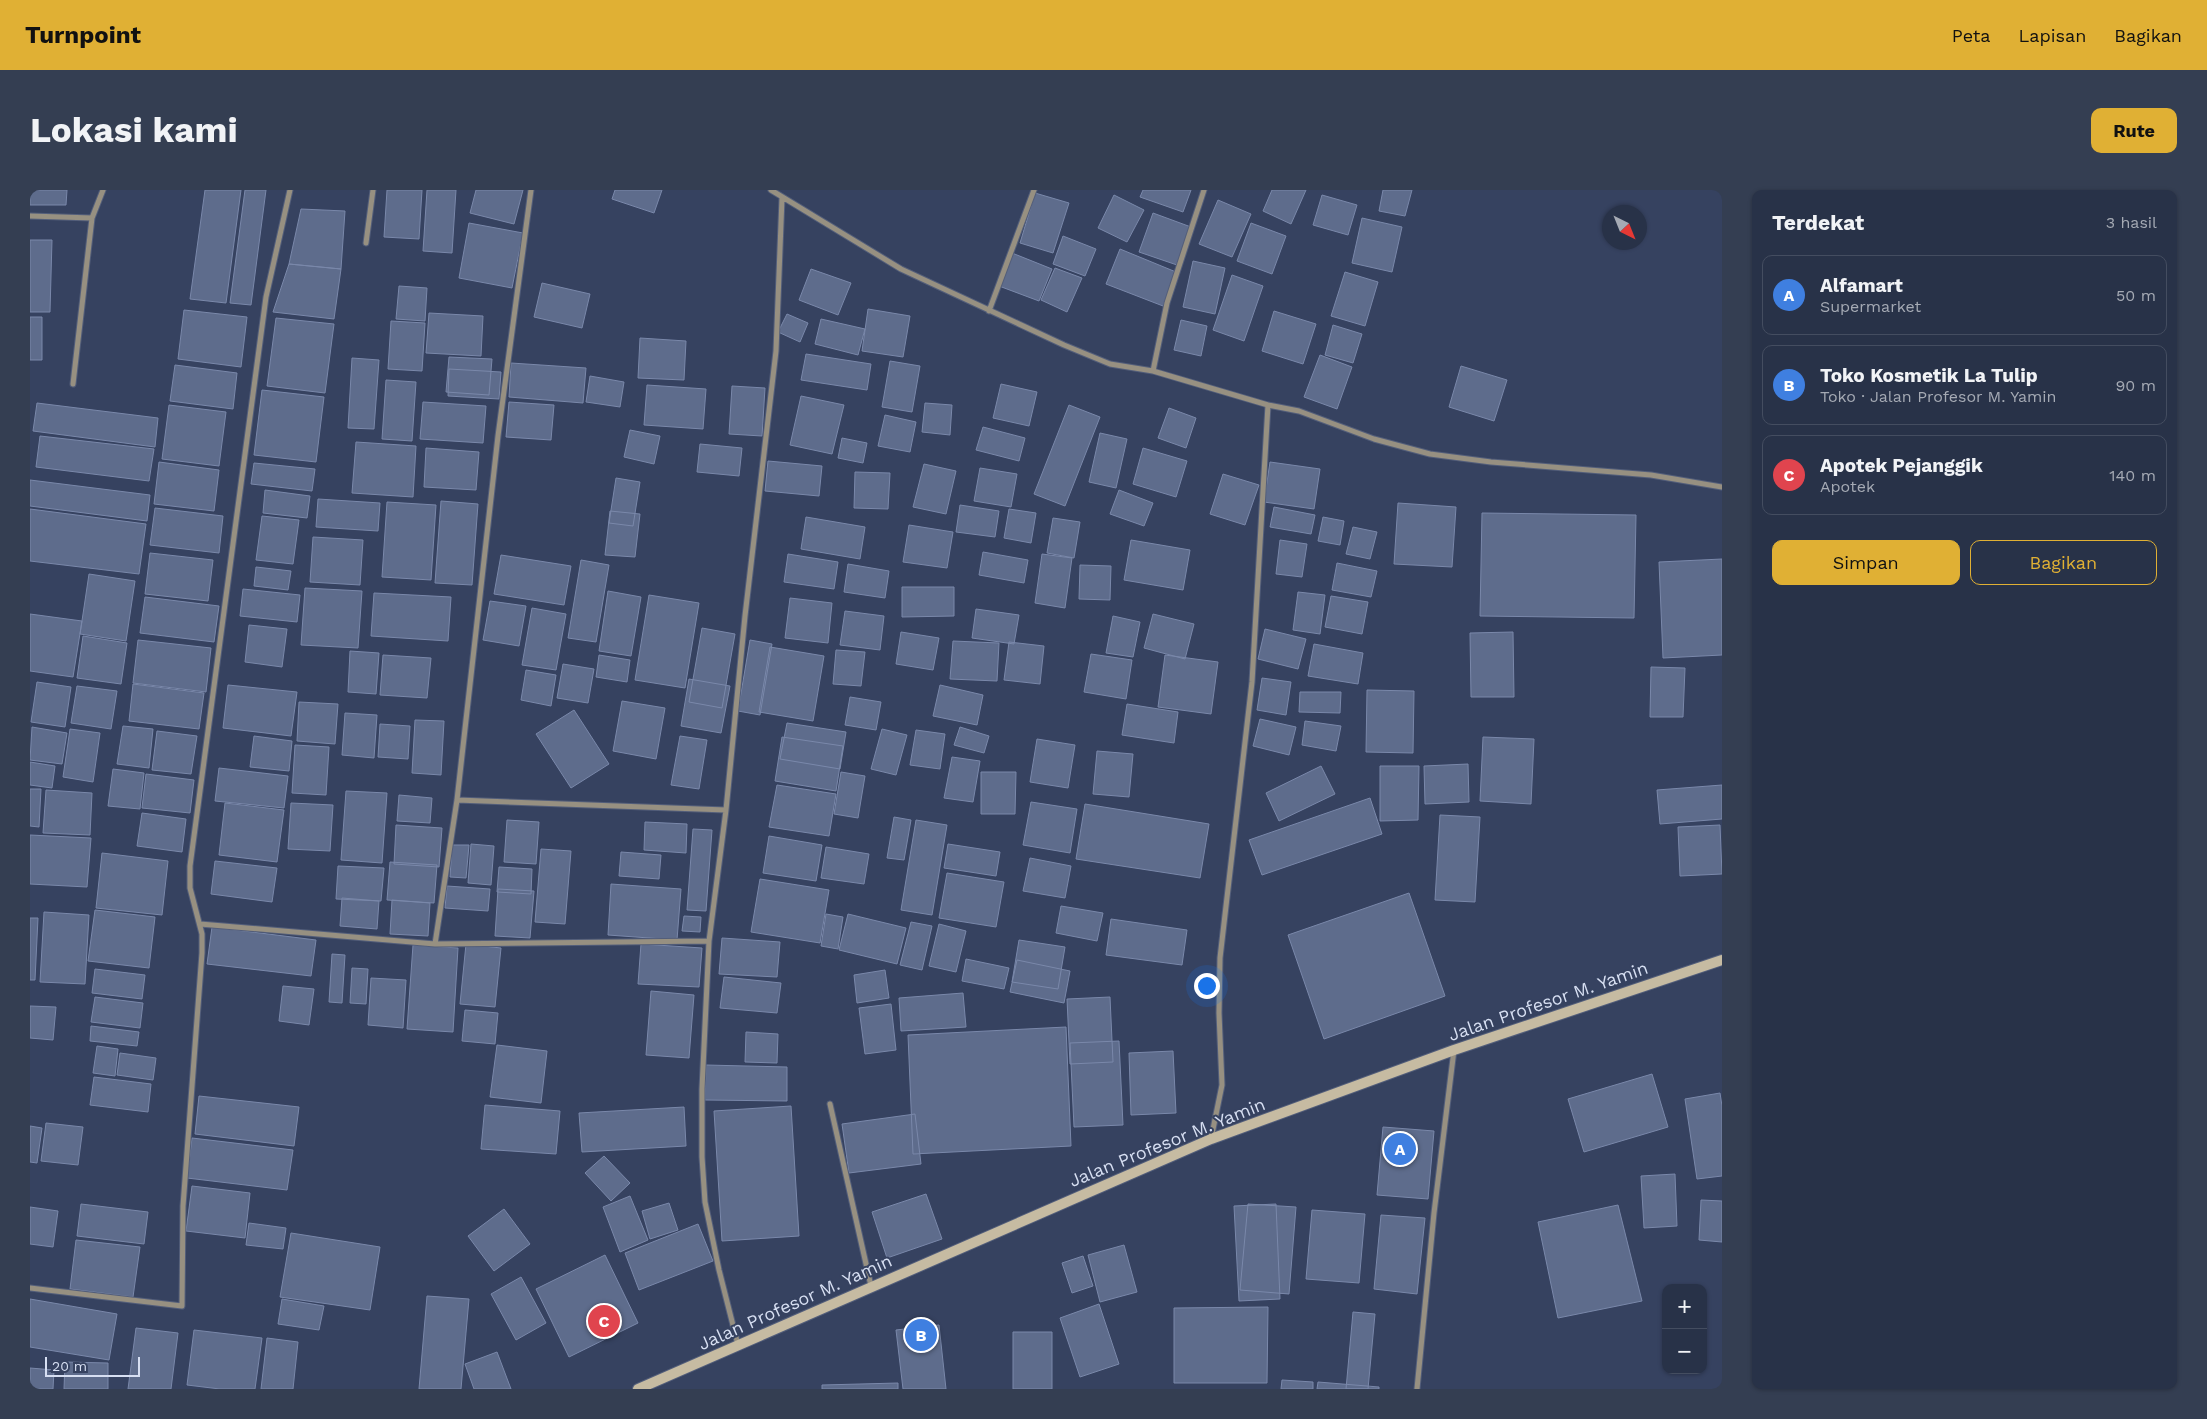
<!DOCTYPE html>
<html lang="id">
<head>
<meta charset="utf-8">
<style>
	body { margin:0; font-family:"Work Sans",sans-serif; background:#343e52; color:#f1f3f6 }
	.controls { position:absolute; right:15px; bottom:15px; display:grid; overflow:hidden; border-radius:10px; box-shadow:0 1px 4px #0004 }
	.controls button { width:45px; height:45px; display:grid; place-items:center; padding:0; border:0; border-bottom:1px solid #444d60; background:#283248; color:#f1f3f6; font:25px sans-serif }
	.compass { position:absolute; left:1572px; top:15px; width:45px; height:45px; border-radius:50%; background:#283248; box-shadow:0 1px 4px #0004; rotate:137deg }
	.scale { position:absolute; left:15px; bottom:12px; width:95px; box-sizing:border-box; padding-left:5px; border:2px solid #d7dff2; border-top:0; font-size:14px; line-height:18px; white-space:nowrap; color:#d7dff2; -webkit-text-stroke:4px #364260; paint-order:stroke }
	.you { position:absolute; left:1176px; top:795px; width:18px; height:18px; margin:-12px; border:4px solid #fff; border-radius:50%; background:#1a73e8; box-shadow:0 0 0 8px #1a73e833 }
	.badge { display:grid; place-items:center; width:32px; height:32px; border-radius:50%; background:#e0b034; color:#fff; font-size:16px; font-weight:700 }
	.pin { position:absolute; translate:-50% -50%; border:2px solid #fff; box-shadow:0 1px 5px #0006 }
	.list { margin:0; padding:0; list-style:none }
	h2 { display:flex; justify-content:space-between; align-items:center; height:65px; margin:0; padding:0 20px; font-size:21px }
	h2 small { font-size:16px; font-weight:400; color:#a5aab4 }
	.list li { display:grid; grid-template-columns:32px 1fr auto; gap:15px; align-items:center; box-sizing:border-box; height:80px; margin:0 10px 10px; padding:0 10px; border:1px solid #444d60; border-radius:10px }
	.list b { display:block; font-size:19px; white-space:nowrap }
	.list p { margin:0; font-size:16px; white-space:nowrap; color:#a5aab4 }
	.list em { font-size:16px; font-style:normal; color:#a5aab4 }
	.actions { display:flex; gap:10px; padding:15px 20px }
	.actions a { flex:1; padding:11px 0; border:1px solid #e0b034; border-radius:10px; text-align:center; font-size:18px; color:#e0b034 }
	.actions .main { background:#e0b034; color:#111 }
	.map { position:relative; flex:none; width:1692px; height:1199px; overflow:hidden; border-radius:10px }
	header { display:flex; align-items:center; gap:30px; box-sizing:border-box; height:70px; padding:0 25px; background:#e0b034; color:#111 }
	header strong { font-size:24px }
	nav { display:flex; gap:28px; margin-inline-start:auto; font-size:18px }
	.intro { display:flex; align-items:center; justify-content:space-between; box-sizing:border-box; height:120px; padding:0 30px }
	h1 { margin:0; font-size:35px }
	.button { padding:12px 22px; border-radius:10px; background:#e0b034; color:#111; font-size:18px; font-weight:700 }
	main { display:flex; gap:30px; padding:0 30px }
	aside { flex:1; background:#283248; border-radius:10px; box-shadow:0 1px 4px #0004 }
	.map>svg:first-child { display:block }
	.building { fill:#5e6c8c; stroke:#7a88aa }
	.lines { fill:none; stroke-linecap:round; stroke-linejoin:round }
	.street-casing { stroke:#535e7a; stroke-width:7 }
	.secondary-casing { stroke:#535e7a; stroke-width:12 }
	.street { stroke:#979081; stroke-width:5 }
	.secondary { stroke:#c6bba2; stroke-width:10 }
	.labels { text-anchor:middle; dominant-baseline:central; stroke-width:4; stroke-linejoin:round; paint-order:stroke }
	.street-label { font-size:18px; fill:#d7dff2; stroke:#364260 }
</style>
</head>
<body>
<header>
<strong>Turnpoint</strong>
<nav><a>Peta</a><a>Lapisan</a><a>Bagikan</a></nav>
</header>
<div class="intro"><h1>Lokasi kami</h1><a class="button">Rute</a></div>
<main>
<div class="map">
<svg width="1692" height="1199" viewBox="0 0 1692 1199">
	<rect width="100%" height="100%" fill="#364260"/>
	<path class="building" d="M0 0H37L36 15H0Z
		M175 0H211L196 113 160 109Z
		M215 0H236L221 115 200 113Z
		M357 0H392L389 49 354 47Z
		M397 0H426L422 63 393 61Z
		M446 0H493L484 34 440 23Z
		M585 0H632L624 23 582 9Z
		M1113 0H1161L1153 22 1110 7Z
		M1242 0H1276L1261 34 1233 21Z
		M1353 0H1382L1375 26 1349 21Z
		M1005 3 1039 13 1023 63 990 53Z
		M1084 5 1114 20 1097 52 1068 38Z
		M1292 5 1327 15 1318 45 1283 35Z
		M1188 10 1221 24 1202 67 1169 54Z
		M271 19 315 21 311 79 259 74Z
		M1123 23 1161 37 1147 75 1109 62Z
		M1332 28 1372 37 1362 82 1322 73Z
		M439 33 493 43 482 98 429 88Z
		M1221 33 1256 46 1242 84 1207 71Z
		M1033 46 1066 59 1055 86 1023 74Z
		M0 50H22L20 122H0Z
		M1090 59 1146 82 1133 116 1076 94Z
		M982 63 1022 79 1009 111 969 96Z
		M1163 71 1195 78 1185 124 1153 117Z
		M259 74 311 79 304 129 243 122Z
		M1025 78 1052 88 1037 122 1011 110Z
		M781 79 821 93 808 125 769 110Z
		M1315 82 1348 92 1335 136 1301 126Z
		M1202 85 1233 96 1214 151 1183 140Z
		M512 93 560 104 552 138 504 127Z
		M369 96 397 98 395 131 366 129Z
		M838 119 880 126 873 167 832 161Z
		M154 120 217 127 211 177 148 169Z
		M1244 121 1286 134 1273 174 1232 161Z
		M399 123 453 126 451 166 396 163Z
		M757 124 778 133 770 152 748 142Z
		M0 127H12V170H0Z
		M246 128 304 134 295 203 237 196Z
		M791 129 835 139 828 165 785 154Z
		M1151 130 1177 136 1171 166 1144 160Z
		M361 131 395 133 392 181 358 179Z
		M1303 135 1332 144 1323 173 1295 165Z
		M610 148 656 151 654 190 608 188Z
		M776 164 841 174 837 200 771 190Z
		M1290 165 1322 177 1307 219 1274 207Z
		M419 167 462 169 459 205 416 202Z
		M322 168 349 170 344 239 318 238Z
		M860 171 890 176 882 222 852 217Z
		M481 173 556 178 553 213 479 207Z
		M145 175 207 183 203 219 140 211Z
		M1431 176 1477 190 1464 231 1419 217Z
		M419 179 471 182 469 209 418 206Z
		M560 186 594 192 590 217 556 212Z
		M356 190 386 192 382 251 352 249Z
		M971 194 1007 202 999 236 963 228Z
		M617 195 676 199 673 239 614 235Z
		M702 196 735 198 732 246 699 244Z
		M232 200 294 207 286 272 224 265Z
		M771 206 814 215 802 264 760 255Z
		M393 212 456 216 453 253 390 249Z
		M479 212 524 215 521 250 476 247Z
		M7 213 128 228 125 257 3 241Z
		M895 213 922 215 920 245 892 242Z
		M139 215 196 222 189 276 132 269Z
		M1039 215 1070 227 1035 316 1004 304Z
		M1139 218 1166 228 1156 258 1128 248Z
		M855 225 886 232 880 262 848 256Z
		M953 237 995 248 989 271 946 260Z
		M600 240 630 246 624 274 594 267Z
		M1070 243 1097 249 1086 298 1059 292Z
		M10 246 124 259 119 291 6 277Z
		M812 248 837 253 833 273 808 268Z
		M326 252 386 256 383 307 322 303Z
		M670 254 712 258 709 286 667 282Z
		M396 258 449 262 446 300 394 297Z
		M1113 258 1157 271 1146 307 1103 294Z
		M738 271 792 276 789 306 735 301Z
		M129 272 189 280 184 321 124 314Z
		M1240 272 1290 279 1284 319 1234 312Z
		M224 273 285 279 282 301 221 294Z
		M894 274 926 281 916 324 883 317Z
		M950 278 987 284 981 317 944 311Z
		M825 282 860 283 858 319 824 318Z
		M1193 284 1229 295 1215 335 1180 324Z
		M586 288 610 292 603 336 579 333Z
		M0 290 120 305 117 331 0 316Z
		M235 300 280 306 277 328 233 323Z
		M1089 300 1123 313 1114 336 1080 324Z
		M288 309 350 313 348 341 286 337Z
		M411 311 448 314 442 395 405 393Z
		M357 312 406 315 401 390 352 387Z
		M1368 313 1426 317 1422 377 1364 374Z
		M930 315 969 321 965 347 926 342Z
		M1244 317 1285 325 1281 344 1240 337Z
		M125 318 193 326 189 363 120 355Z
		M0 319 116 334 109 384 0 371Z
		M979 319 1006 323 1001 353 974 348Z
		M580 321 610 324 605 367 575 365Z
		M1452 323 1606 325 1604 428 1450 426Z
		M232 326 269 330 263 374 226 370Z
		M776 327 835 337 830 369 771 359Z
		M1293 327 1314 331 1310 355 1288 351Z
		M1023 328 1050 332 1044 368 1017 363Z
		M879 335 923 342 917 378 873 372Z
		M1323 337 1347 342 1340 369 1316 364Z
		M283 347 333 350 330 395 280 392Z
		M1101 350 1160 360 1153 400 1094 390Z
		M1250 350 1277 354 1272 387 1246 384Z
		M953 362 998 370 994 393 949 385Z
		M120 363 183 370 178 411 115 404Z
		M758 364 808 372 804 399 754 392Z
		M1012 364 1042 368 1035 418 1005 413Z
		M471 365 541 376 534 415 464 404Z
		M1692 369V465L1633 468 1629 372Z
		M551 370 579 375 566 452 538 448Z
		M1307 373 1347 381 1341 407 1302 400Z
		M818 374 859 381 855 408 814 402Z
		M1050 375 1081 376 1080 410 1049 409Z
		M226 377 261 381 258 400 224 396Z
		M59 384 105 391 96 451 50 444Z
		M872 397H924V426L872 427Z
		M275 398 332 401 328 458 271 455Z
		M213 399 270 405 267 432 210 426Z
		M578 401 611 407 601 466 569 461Z
		M1268 402 1295 405 1290 444 1263 440Z
		M344 403 421 407 418 451 341 446Z
		M619 405 669 413 655 498 605 490Z
		M1301 406 1338 412 1332 444 1295 437Z
		M115 407 189 416 184 452 110 443Z
		M760 408 802 413 798 453 755 448Z
		M460 411 496 416 489 456 453 450Z
		M502 418 536 424 526 480 492 475Z
		M946 419 989 425 984 454 942 448Z
		M815 421 854 426 850 460 810 455Z
		M0 424 52 431 43 487 0 481Z
		M1123 424 1164 434 1155 469 1114 458Z
		M1083 426 1110 432 1103 467 1076 463Z
		M219 435 257 439 252 477 215 472Z
		M672 438 705 444 692 518 659 512Z
		M1235 439 1276 449 1268 479 1228 469Z
		M871 442 909 448 903 480 866 474Z
		M1483 442 1484 507H1441L1440 443Z
		M53 446 97 453 91 494 47 488Z
		M108 450 181 458 176 502 103 493Z
		M720 450 742 454 730 525 708 521Z
		M923 451 969 453 967 491 920 489Z
		M979 452 1014 456 1010 494 974 490Z
		M1284 454 1333 463 1328 494 1278 486Z
		M740 457 794 466 783 531 729 522Z
		M806 460 835 462 831 496 803 494Z
		M320 461 349 463 346 504 318 502Z
		M1061 464 1102 470 1096 509 1054 502Z
		M353 465 401 468 397 508 350 505Z
		M569 465 600 470 597 492 566 487Z
		M1135 465 1188 472 1181 524 1128 517Z
		M533 474 564 479 558 513 527 508Z
		M1621 477 1655 478 1653 527H1620Z
		M496 480 526 485 521 516 491 510Z
		M1232 488 1261 492 1256 525 1227 520Z
		M659 489 700 496 691 543 651 536Z
		M7 492 41 497 35 537 1 532Z
		M103 494 174 503 169 539 99 531Z
		M198 495 267 502 261 546 193 538Z
		M910 495 953 505 947 535 903 526Z
		M47 496 87 501 81 539 41 533Z
		M1337 500 1384 501 1383 563 1336 562Z
		M1270 502H1311L1310 523 1269 522Z
		M820 507 851 512 846 540 815 535Z
		M592 511 635 518 626 569 583 561Z
		M269 512 308 514 305 554 267 551Z
		M1097 514 1148 522 1144 553 1092 545Z
		M544 520 579 574 541 598 506 544Z
		M315 523 347 525 344 568 312 565Z
		M1230 529 1266 537 1259 565 1223 556Z
		M385 530 414 531 411 585 382 583Z
		M1275 531 1311 536 1306 561 1272 555Z
		M757 533 816 542 810 579 750 569Z
		M350 534 380 536 378 569 348 567Z
		M93 536 123 539 119 578 87 574Z
		M2 537 37 543 32 574 0 570Z
		M930 537 959 546 954 563 924 555Z
		M40 539 70 543 63 592 33 587Z
		M852 539 877 545 866 585 841 579Z
		M886 540 915 544 910 579 880 575Z
		M127 541 167 546 161 584 122 580Z
		M224 546 262 551 259 581 220 577Z
		M650 546 677 550 669 599 641 595Z
		M752 547 813 556 806 601 745 591Z
		M1453 547 1504 549 1501 614 1450 611Z
		M1007 549 1045 555 1038 598 1000 592Z
		M265 555 299 557 296 605 262 603Z
		M1067 561 1103 564 1099 607 1063 604Z
		M922 567 950 571 943 612 914 608Z
		M0 572 25 576 22 598 0 595Z
		M1438 574 1439 612 1395 614 1394 576Z
		M1291 576 1305 604 1249 631 1236 603Z
		M1350 576H1389L1388 630 1350 631Z
		M189 578 258 586 254 618 185 611Z
		M83 579 114 583 110 619 78 616Z
		M811 582 835 586 828 628 804 624Z
		M951 582H986L985 624H951Z
		M116 584 164 590 160 623 112 618Z
		M747 595 806 604 799 646 739 637Z
		M1692 595V629L1630 634 1627 600Z
		M0 599H11L9 637 0 636Z
		M16 600 62 603 60 645 13 643Z
		M316 601 357 603 352 673 311 670Z
		M369 605 402 608 400 633 367 631Z
		M1340 608 1352 644 1232 685 1219 650Z
		M1001 612 1047 619 1040 663 993 655Z
		M195 613 254 620 247 672 189 665Z
		M261 613 303 615 300 661 258 659Z
		M1055 614 1179 634 1170 688 1046 669Z
		M112 623 156 629 152 662 107 656Z
		M1410 625 1450 627 1445 712 1405 710Z
		M864 627 881 630 874 670 857 668Z
		M477 630 509 632 506 674 474 672Z
		M886 630 917 635 902 725 871 720Z
		M615 632 657 634 656 663 614 660Z
		M366 635 412 638 409 677 364 674Z
		M1690 635 1692 684 1650 686 1648 637Z
		M663 639 682 640 676 721 657 720Z
		M0 645 61 648 57 697 0 694Z
		M739 646 792 655 786 691 733 683Z
		M441 654 464 656 461 695 438 693Z
		M918 654 970 662 966 686 914 678Z
		M422 655H439L436 688 420 687Z
		M796 657 839 664 834 694 791 688Z
		M511 659 541 661 535 734 505 732Z
		M591 662 631 665 629 689 589 686Z
		M72 663 138 671 132 725 66 718Z
		M1000 668 1041 676 1035 708 993 701Z
		M185 671 247 678 242 712 181 704Z
		M360 672 407 675 404 713 357 710Z
		M308 676 354 678 351 711 306 709Z
		M469 677 502 679 501 704 467 702Z
		M917 683 974 692 966 737 909 728Z
		M730 689 799 700 790 753 721 742Z
		M581 694 651 699 647 750 578 745Z
		M417 696 460 699 458 721 415 718Z
		M468 699 504 701 500 748 465 746Z
		M1379 703 1415 806 1294 849 1258 745Z
		M312 708 349 711 347 739 310 736Z
		M362 710 400 713 398 746 360 744Z
		M1031 716 1073 723 1067 751 1026 743Z
		M65 720 125 727 119 778 58 771Z
		M14 722 59 725 55 794 10 792Z
		M796 724 813 727 808 759 791 756Z
		M818 724 876 738 867 774 809 760Z
		M654 726 671 727 670 742 652 741Z
		M0 728H8L5 790H0Z
		M1081 729 1157 740 1152 775 1076 765Z
		M881 732 902 736 892 780 870 775Z
		M909 734 936 741 926 782 899 776Z
		M182 737 286 750 281 786 177 774Z
		M692 748 750 752 747 787 689 784Z
		M989 750 1035 757 1028 799 982 792Z
		M436 754 471 758 465 817 430 814Z
		M611 754 672 758 669 797 608 794Z
		M383 755 428 758 423 842 377 839Z
		M302 764 315 765 312 813 299 812Z
		M936 769 979 778 974 799 932 791Z
		M987 770 1040 781 1034 813 980 802Z
		M322 778 338 779 336 814 320 813Z
		M65 779 115 785 112 809 62 803Z
		M855 780 859 808 827 813 824 785Z
		M694 787 751 793 747 823 690 818Z
		M341 788 376 790 373 838 338 835Z
		M253 796 284 799 279 835 249 831Z
		M621 801 664 805 659 868 616 865Z
		M933 803 936 837 871 841 869 808Z
		M65 807 113 813 110 838 61 832Z
		M1080 807 1083 872 1040 874 1037 809Z
		M861 814 866 860 835 864 829 818Z
		M0 816 26 817 23 850 0 848Z
		M435 820 468 823 465 854 432 851Z
		M61 836 109 842 107 856 60 851Z
		M1036 837 1041 956 883 964 878 845Z
		M716 842 748 844 747 873 715 872Z
		M1089 851 1093 935 1044 937 1040 853Z
		M467 855 517 861 511 913 460 907Z
		M67 856 88 859 85 886 63 883Z
		M1143 861 1146 923 1101 925 1099 863Z
		M90 863 126 868 123 890 87 885Z
		M676 875 757 877V911L675 910Z
		M1622 884 1638 937 1554 962 1538 909Z
		M64 887 121 894 118 922 60 915Z
		M1690 903 1692 916V986L1667 989 1655 909Z
		M169 906 269 917 264 956 165 944Z
		M455 915 530 921 526 964 451 959Z
		M761 916 769 1046 692 1051 684 921Z
		M654 917 656 956 552 962 549 923Z
		M885 924 891 974 819 983 812 934Z
		M16 933 53 937 48 975 11 971Z
		M0 936 12 938 7 973 0 972Z
		M1353 937 1404 941 1398 1009 1347 1005Z
		M162 948 263 960 257 1000 157 988Z
		M574 966 600 993 581 1011 555 983Z
		M1645 984 1647 1036 1614 1038 1611 986Z
		M162 996 220 1003 215 1048 156 1041Z
		M896 1004 912 1049 857 1068 842 1022Z
		M600 1006 618 1050 590 1062 573 1017Z
		M1671 1010 1692 1011V1052L1669 1050Z
		M639 1013 648 1040 620 1049 612 1021Z
		M51 1014 118 1022 114 1054 47 1046Z
		M1218 1014 1266 1017 1259 1104 1210 1100Z
		M1246 1014 1250 1109 1209 1111 1204 1016Z
		M1588 1015 1612 1111 1528 1128 1508 1032Z
		M0 1017 28 1021 23 1057 0 1054Z
		M474 1019 500 1054 464 1081 438 1046Z
		M1282 1020 1335 1024 1329 1093 1276 1089Z
		M1351 1025 1395 1028 1387 1104 1344 1099Z
		M219 1033 256 1038 253 1059 216 1055Z
		M668 1034 683 1071 609 1100 595 1063Z
		M261 1043 350 1057 340 1120 250 1107Z
		M46 1050 110 1057 103 1107 40 1099Z
		M1094 1055 1107 1102 1070 1112 1058 1065Z
		M575 1065 608 1133 539 1167 506 1099Z
		M1053 1066 1063 1096 1042 1103 1032 1073Z
		M491 1087 516 1133 486 1150 461 1104Z
		M397 1106 439 1109 431 1199H389Z
		M0 1109 87 1124 79 1170 0 1157Z
		M252 1109 294 1116 289 1140 248 1134Z
		M1069 1114 1089 1174 1050 1187 1030 1128Z
		M1238 1117 1237 1193H1144V1118Z
		M1323 1122 1345 1124 1338 1199H1316Z
		M909 1135 916 1199H873L866 1140Z
		M106 1138 148 1143 141 1199H98Z
		M164 1140 232 1148 225 1199H190L157 1195Z
		M983 1142H1022V1199H983Z
		M237 1148 268 1152 263 1199H231Z
		M467 1162 481 1199H444L435 1174Z
		M35 1172 78 1173V1199H34Z
		M0 1178 24 1180 23 1199H0Z
		M1252 1190 1283 1192V1199H1251Z
		M1288 1192 1349 1197V1199H1287Z
		M868 1193V1199H792V1195Z"/>
	<g class="lines">
		<defs>
			<path id="street" d="M741 0 871 79 1034 155 1080 174 1123 181 1238 215 1269 221 1344 249 1400 264 1461 272 1621 285 1692 297
				M0 26 62 28
				M336 53 343 0
				M959 121 1004 0
				M1123 181 1137 113 1174 0
				M43 194 62 28 73 0
				M427 610 696 620
				M170 734 405 754 679 751
				M405 754 427 610 468 246 501 0
				M800 914 841 1096
				M1181 949 1192 895 1189 823 1190 768 1222 492 1238 215
				M0 1098 152 1116 153 1016 172 763V744L160 698V676L236 107 260 0
				M708 1155 689 1080 675 1012 672 967V899L679 751 696 620 715 426 746 161 752 8
				M1387 1199 1404 1023 1424 860"/>
			<path id="secondary" d="M608 1199 1181 949 1424 860 1692 770"/>
		</defs>
		<use href="#street" class="street-casing"/>
		<use href="#secondary" class="secondary-casing"/>
		<use href="#street" class="street"/>
		<use href="#secondary" class="secondary"/>
	</g>
	<g class="labels">
		<g class="street-label">
			<text transform="translate(1518 811) rotate(-19)">Jalan Profesor M. Yamin</text>
			<text transform="translate(1137 952) rotate(-22)">Jalan Profesor M. Yamin</text>
			<text transform="translate(765 1112) rotate(-24)">Jalan Profesor M. Yamin</text>
		</g>
	</g>
</svg>
<div class="controls">
<button>+</button>
<button>−</button>
</div>
<svg class="compass" viewBox="-18 -18 36 36"><path d="M0-13l5 13h-10z" fill="#e53935"/><path d="M0 13l5-13h-10z" fill="#a5aab4"/></svg>
<div class="scale">20 m</div>
<div class="you"></div>
<div class="pin badge" style="left:1370px;top:959px;background:#3f7fe0">A</div>
<div class="pin badge" style="left:891px;top:1145px;background:#3f7fe0">B</div>
<div class="pin badge" style="left:574px;top:1131px;background:#e0444e">C</div>
</div>
<aside>
<h2>Terdekat<small>3 hasil</small></h2>
<ul class="list">
<li><span class="badge" style="background:#3f7fe0">A</span><div><b>Alfamart</b><p>Supermarket</p></div><em>50 m</em></li>
<li><span class="badge" style="background:#3f7fe0">B</span><div><b>Toko Kosmetik La Tulip</b><p>Toko · Jalan Profesor M. Yamin</p></div><em>90 m</em></li>
<li><span class="badge" style="background:#e0444e">C</span><div><b>Apotek Pejanggik</b><p>Apotek</p></div><em>140 m</em></li>
</ul>
<div class="actions"><a class="main">Simpan</a><a>Bagikan</a></div>
</aside>
</main>
</body>
</html>
